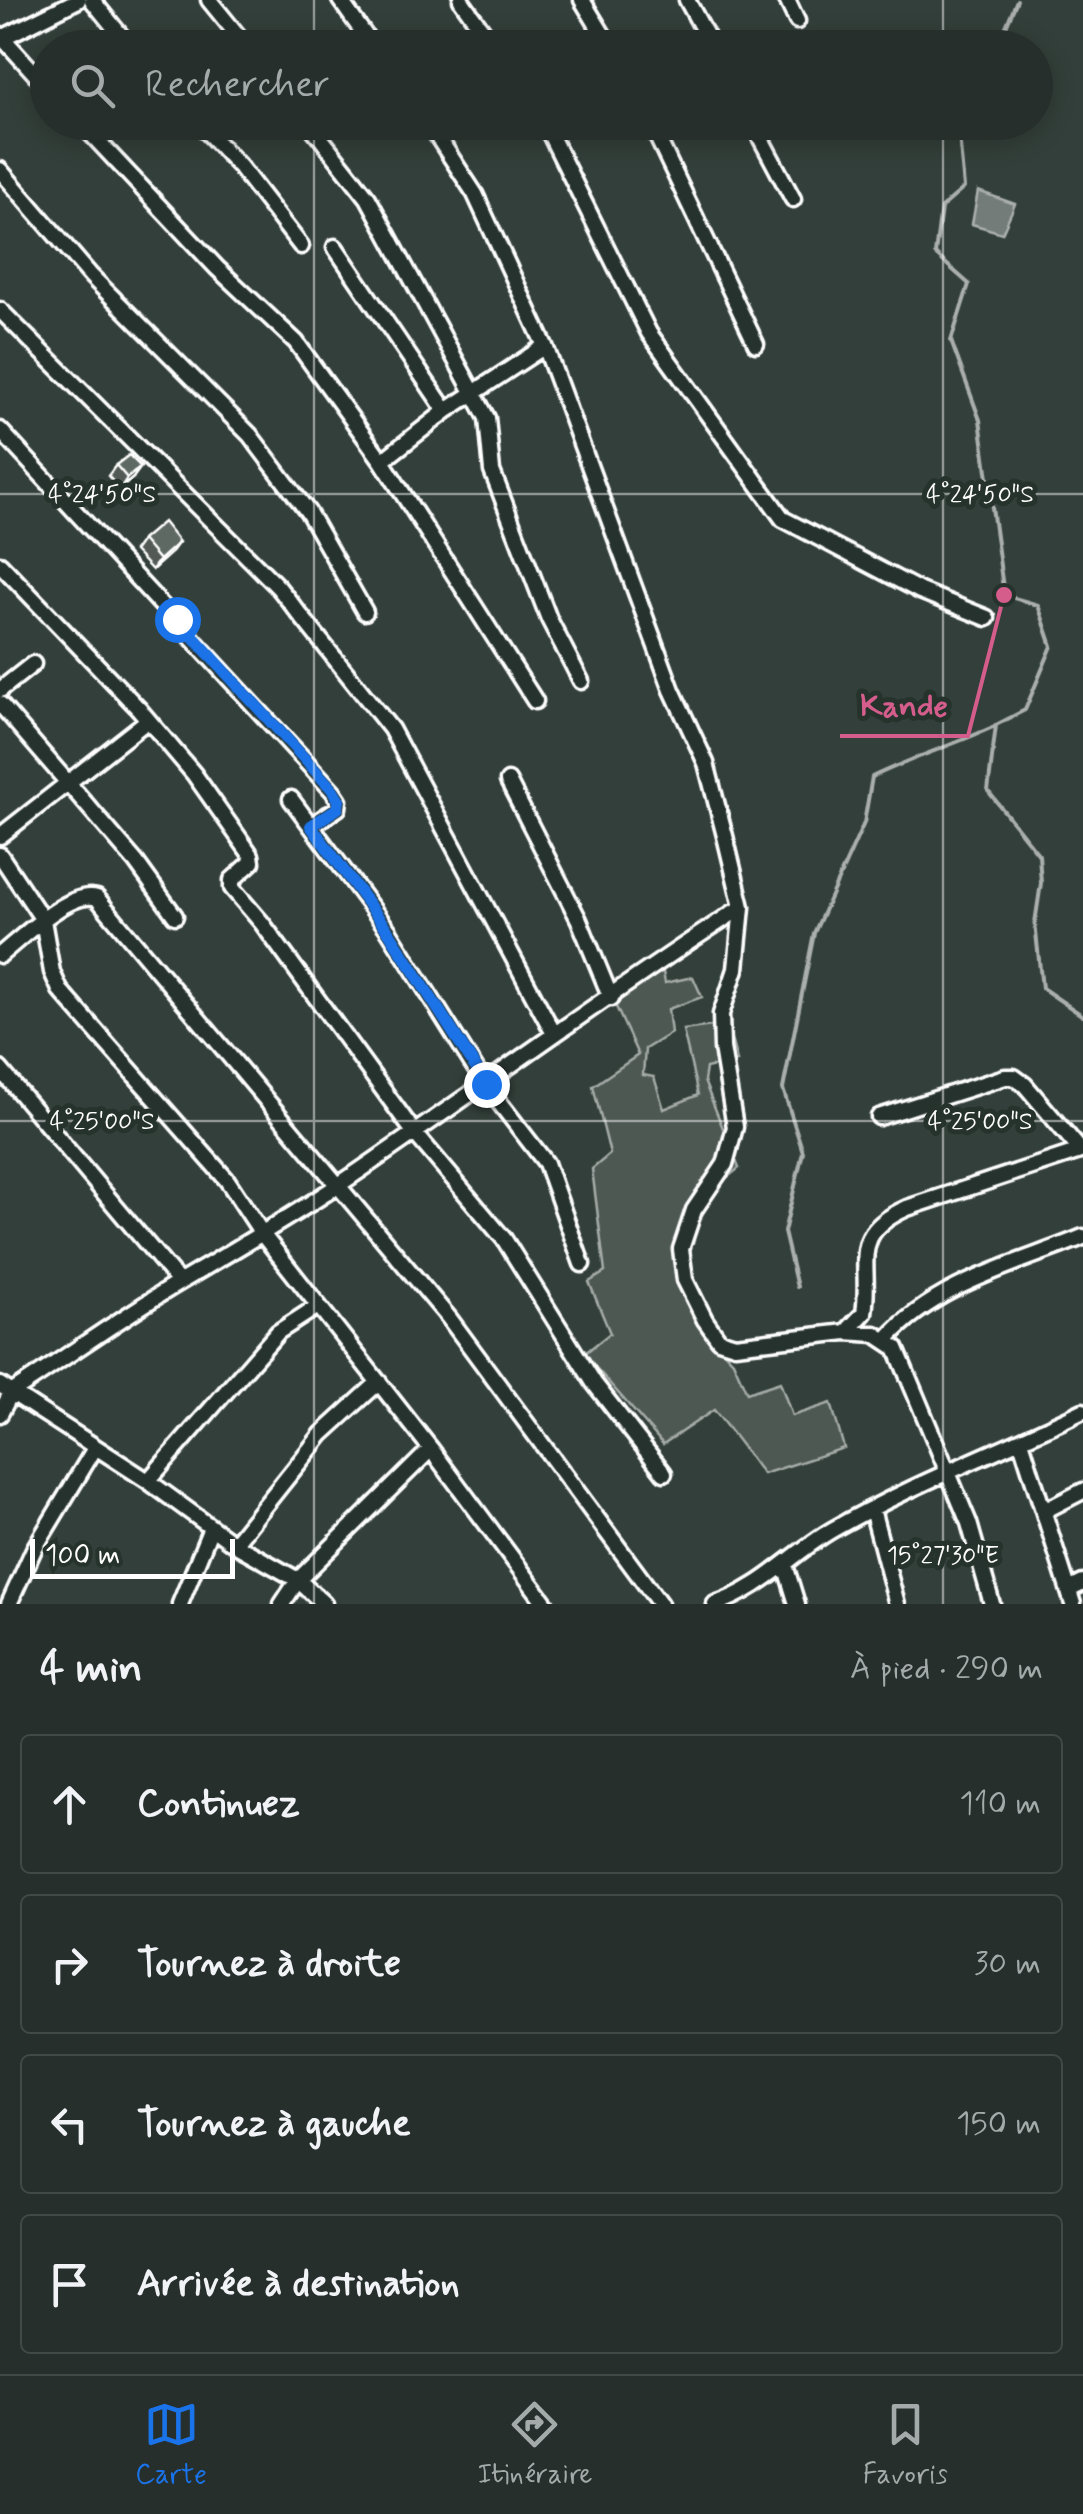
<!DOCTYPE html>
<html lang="fr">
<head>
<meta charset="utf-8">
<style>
	body { margin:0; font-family:Mynerve,sans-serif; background:#323b38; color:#f1f3f6 }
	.scale { position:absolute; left:30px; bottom:25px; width:205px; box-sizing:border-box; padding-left:10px; border:5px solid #fff; border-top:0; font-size:28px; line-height:35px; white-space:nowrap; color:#fff; -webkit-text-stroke:8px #26332d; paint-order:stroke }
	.stop { position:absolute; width:30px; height:30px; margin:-22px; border:8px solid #1a73e8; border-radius:50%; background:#fff }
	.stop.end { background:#1a73e8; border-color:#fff; box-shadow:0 2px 10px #0008 }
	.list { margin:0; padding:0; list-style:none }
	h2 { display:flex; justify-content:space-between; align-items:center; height:130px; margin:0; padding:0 40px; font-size:42px }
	h2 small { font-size:32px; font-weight:400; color:#a4a9a9 }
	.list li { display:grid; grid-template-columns:65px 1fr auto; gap:30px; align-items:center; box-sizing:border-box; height:140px; margin:0 20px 20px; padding:0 20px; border:2px solid #424a48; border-radius:10px }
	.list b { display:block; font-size:38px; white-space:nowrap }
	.list em { font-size:32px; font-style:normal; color:#a4a9a9 }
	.icon { flex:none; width:55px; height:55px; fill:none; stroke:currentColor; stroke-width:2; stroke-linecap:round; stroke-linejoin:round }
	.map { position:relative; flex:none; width:1083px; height:1604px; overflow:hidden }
	.search { position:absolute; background:#262f2c; box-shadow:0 5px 25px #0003; left:30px; right:30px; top:30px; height:110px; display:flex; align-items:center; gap:25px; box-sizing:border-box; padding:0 35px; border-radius:55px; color:#a4a9a9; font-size:38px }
	.sheet { height:770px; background:#262f2c }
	nav { display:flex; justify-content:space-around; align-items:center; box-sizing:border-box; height:140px; border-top:2px solid #424a48; background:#262f2c; font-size:28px; color:#a4a9a9 }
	nav a { display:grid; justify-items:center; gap:5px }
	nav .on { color:#1a73e8 }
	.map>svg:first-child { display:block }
	.green { fill:#4d5853; stroke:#a6aca9; stroke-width:2.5 }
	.water { fill:#737b78; stroke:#abb0ae; stroke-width:2.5 }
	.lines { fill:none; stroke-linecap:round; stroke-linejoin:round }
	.stream { stroke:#abb0ae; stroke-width:4 }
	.minor-casing { stroke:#fff; stroke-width:21 }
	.minor { stroke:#26332d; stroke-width:14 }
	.wall { fill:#525a56; stroke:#fff; stroke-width:2.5 }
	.shaded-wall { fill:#424a46; stroke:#fff; stroke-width:2.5 }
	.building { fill:#5f6964; stroke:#fff; stroke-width:2.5 }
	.route { stroke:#1a73e8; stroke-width:12 }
	.ticks { fill:none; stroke:#fff; stroke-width:2.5; stroke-opacity:0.45 }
	.ticks-label { font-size:25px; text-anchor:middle; fill:#fff; stroke:#26332d; stroke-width:10; stroke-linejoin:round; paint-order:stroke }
	.leader { fill:none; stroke:#d45d8c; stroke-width:4 }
	.callout-dot { fill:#d45d8c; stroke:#26332d; stroke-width:4 }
	.callout-label { font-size:32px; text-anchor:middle; font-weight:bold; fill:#d45d8c; stroke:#26332d; stroke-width:10; stroke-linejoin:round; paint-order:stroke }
</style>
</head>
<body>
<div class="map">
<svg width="1083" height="1604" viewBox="0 0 1083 1604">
	<rect width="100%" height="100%" fill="#333f3a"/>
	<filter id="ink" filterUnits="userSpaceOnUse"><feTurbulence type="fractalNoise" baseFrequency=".01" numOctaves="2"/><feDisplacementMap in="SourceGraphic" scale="20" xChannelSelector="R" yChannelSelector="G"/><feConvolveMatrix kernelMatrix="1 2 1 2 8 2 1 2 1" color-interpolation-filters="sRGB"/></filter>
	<g filter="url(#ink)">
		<path class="green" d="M661 961 665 983 693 977 702 997 668 1009 671 1033 645 1049 643 1075 654 1077 664 1109 698 1095 683 1030 727 1024 737 1061 706 1068 704 1081 739 1168 688 1209 694 1320 733 1361 747 1393 780 1382 792 1416 831 1403 844 1448 763 1474 714 1410 663 1444 584 1354 610 1333 589 1282 605 1272 592 1169 610 1154 593 1086 638 1055 613 1000Z"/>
		<path class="water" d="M978 191 1015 204 1002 233 972 224Z"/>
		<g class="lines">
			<path class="stream" d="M997 48 1017 0
				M964 122 959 135 964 188 941 208 935 254 969 284 951 341 980 420 1004 595 1038 605 1052 646 1025 710 996 725 988 791 1039 855 1041 883 1035 923 1042 988 1083 1016
				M797 1287 784 1232 803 1152 783 1089 814 933 864 823 872 777C913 757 954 745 995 726"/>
			<defs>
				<path id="minor" d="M92 0 131 48
					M209 0 248 48
					M340 0 374 48
					M461 0 495 48
					M582 0 611 48
					M687 0 713 48
					M787 0 797 21
					M0 35 48 88
					M2 38 78 0
					M80 122 217 268 296 342 382 461 535 701
					M198 122 240 167 301 246
					M308 122 368 198 487 418 492 471 549 619 581 681
					M428 122 475 194 545 346 672 690 706 763 725 836 742 907 736 969 721 1014 722 1048 735 1127 725 1164 694 1210 681 1249 685 1280 705 1320 719 1340 735 1345 846 1332 875 1334 896 1348 969 1523 992 1604
					M544 122 649 333 783 519 920 591 987 618
					M650 122 756 344
					M752 122 793 199
					M0 170 91 276 250 435 308 512 365 612
					M335 247 446 411
					M0 310 278 587 391 729 553 1032
					M0 430 333 791 339 800 338 808 311 826
					M382 461 446 411 545 346
					M0 564 139 709 194 774 251 855 252 862 232 880V888L262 923 413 1131 504 1239 594 1383 664 1473
					M0 690 33 664
					M0 704 136 862 175 916
					M508 781 579 920 611 998
					M291 799 389 931 485 1084 546 1163 582 1264
					M0 836 148 720
					M0 855 43 920 52 972 60 990 227 1180 263 1235 431 1449 546 1604
					M0 955C21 938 71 889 97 898L449 1318 660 1604
					M0 1069 179 1282
					M879 1117 1005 1077H1014L1025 1085 1081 1151
					M846 1332 864 1313C872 1261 847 1235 907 1208L1083 1150
					M887 1339C935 1284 1017 1264 1083 1237
					M0 1385 148 1481 234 1544 298 1580 324 1604
					M0 1414 11 1393C68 1356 123 1316 182 1281 234 1250 286 1220 337 1186 473 1094 604 996 742 907
					M1021 1441 1073 1604
					M148 1481 278 1332 318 1306
					M872 1509 897 1604
					M1044 1511 1083 1491
					M234 1544 322 1434 379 1382
					M785 1565 797 1604
					M1069 1590 1083 1583
					M9 1604 34 1549 95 1448
					M180 1604 211 1528
					M282 1604 298 1580 431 1449
					M715 1604C762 1589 791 1554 832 1530 912 1484 1000 1451 1083 1411"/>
			</defs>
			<use href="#minor" class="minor-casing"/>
			<use href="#minor" class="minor"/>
		</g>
		<path class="wall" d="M116 465 133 478 120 489 108 476Z
			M142 540 171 553 152 570 134 551Z"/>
		<path class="shaded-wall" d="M141 467 133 478 120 489 127 478Z
			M179 542 171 553 152 570 159 560Z"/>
		<path class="building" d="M129 455 141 467 127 478 116 465Z
			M163 522 179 542 159 560 142 540Z"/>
	</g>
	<g class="lines" filter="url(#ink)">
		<path class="route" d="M177 619 333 790 339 800 338 808 311 826 389 932 486 1084"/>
	</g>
	<path class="ticks" d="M314 0V48M943 0V48M314 122V1604M943 122V1604M0 494H1083M0 1121H1083"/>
	<g class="ticks-label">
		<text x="102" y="502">4°24'50"S</text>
		<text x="980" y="502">4°24'50"S</text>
		<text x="102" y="1129">4°25'00"S</text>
		<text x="980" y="1129">4°25'00"S</text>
		<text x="943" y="1563">15°27'30"E</text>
	</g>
	<path class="leader" d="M1004 595L968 736H840"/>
	<circle class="callout-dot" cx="1004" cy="595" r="10"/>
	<g class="callout-label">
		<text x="904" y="716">Kande</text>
	</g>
</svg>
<div class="scale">100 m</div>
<div class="stop" style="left:177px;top:619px"></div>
<div class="stop end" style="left:486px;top:1084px"></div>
<div class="search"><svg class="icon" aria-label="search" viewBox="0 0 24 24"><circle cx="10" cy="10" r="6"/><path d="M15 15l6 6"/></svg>Rechercher</div>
</div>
<section class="sheet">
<h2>4 min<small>À pied · 290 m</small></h2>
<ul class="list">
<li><svg class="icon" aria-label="ahead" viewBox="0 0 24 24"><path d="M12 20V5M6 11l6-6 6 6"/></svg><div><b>Continuez</b></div><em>110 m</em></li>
<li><svg class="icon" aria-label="right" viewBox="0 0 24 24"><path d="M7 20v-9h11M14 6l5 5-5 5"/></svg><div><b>Tournez à droite</b></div><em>30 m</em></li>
<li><svg class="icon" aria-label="left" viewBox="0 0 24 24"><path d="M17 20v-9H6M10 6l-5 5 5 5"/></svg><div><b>Tournez à gauche</b></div><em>150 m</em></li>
<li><svg class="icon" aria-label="arrive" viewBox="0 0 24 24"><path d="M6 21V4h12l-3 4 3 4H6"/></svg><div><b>Arrivée à destination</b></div></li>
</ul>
</section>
<nav>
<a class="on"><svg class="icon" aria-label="map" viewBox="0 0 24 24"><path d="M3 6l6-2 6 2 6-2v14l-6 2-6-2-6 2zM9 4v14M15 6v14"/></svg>Carte</a>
<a><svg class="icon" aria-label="directions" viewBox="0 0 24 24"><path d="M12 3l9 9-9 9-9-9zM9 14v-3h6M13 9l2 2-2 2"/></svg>Itinéraire</a>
<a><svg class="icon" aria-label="saved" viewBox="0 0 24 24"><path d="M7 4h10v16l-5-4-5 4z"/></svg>Favoris</a>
</nav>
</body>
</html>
